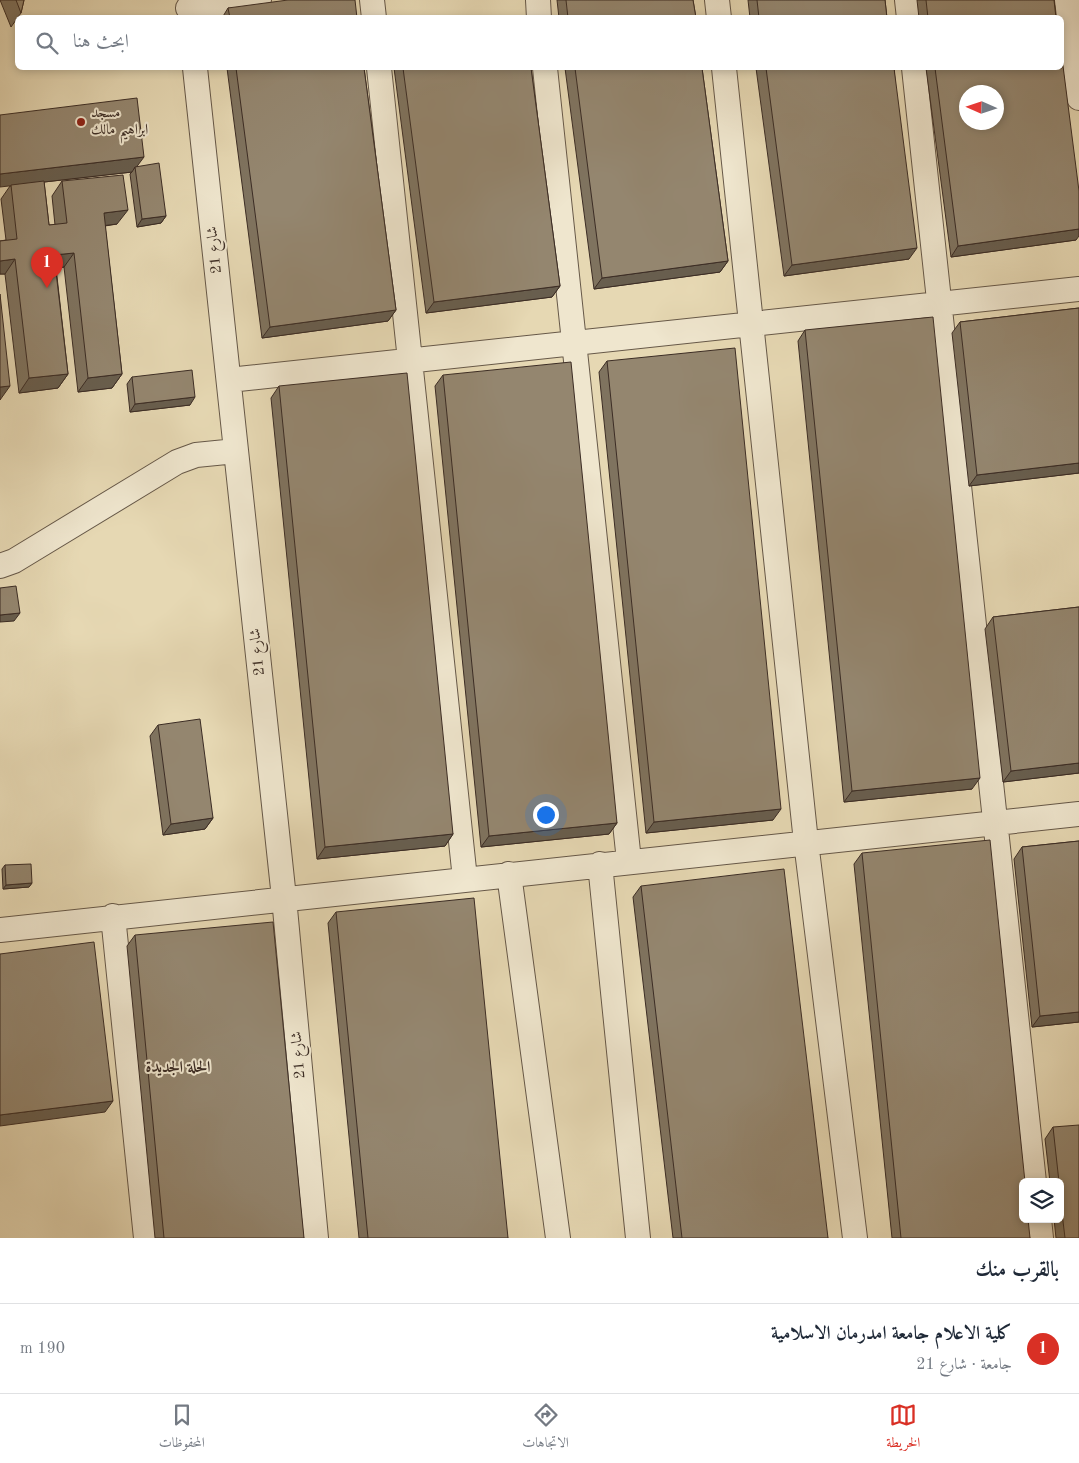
<!DOCTYPE html>
<html lang="ar">
<head>
<meta charset="utf-8">
<style>
	body { margin:0; font-family:"Old Standard TT",Amiri,serif; background:#f2f2f3; color:#1f2937; direction:rtl }
	.controls { position:absolute; right:15px; bottom:15px; display:grid; overflow:hidden; border-radius:8px; box-shadow:0 2px 8px #0003 }
	.controls button { width:45px; height:45px; display:grid; place-items:center; padding:0; border:0; border-bottom:1px solid #e0e1e3; background:#fff; color:#1f2937; font:25px sans-serif }
	.compass { position:absolute; left:959px; top:85px; width:45px; height:45px; border-radius:50%; background:#fff; box-shadow:0 2px 8px #0003; rotate:273deg }
	.you { position:absolute; left:545px; top:814px; width:18px; height:18px; margin:-12px; border:4px solid #fff; border-radius:50%; background:#1a73e8; box-shadow:0 0 0 8px #1a73e833 }
	.badge { display:grid; place-items:center; width:32px; height:32px; border-radius:50%; background:#d93025; color:#fff; font-size:16px; font-weight:700 }
	.pin { position:absolute; translate:-50% -41px; filter:drop-shadow(0 1px 2px #0008) }
	.pin::after { content:''; position:absolute; top:26px; width:18px; height:15px; background:inherit; clip-path:polygon(0 0,100% 0,50% 100%) }
	.list { margin:0; padding:0; list-style:none }
	h2 { display:flex; justify-content:space-between; align-items:center; height:65px; margin:0; padding:0 20px; font-size:21px }
	h2 small { font-size:16px; font-weight:400; color:#747a83 }
	.list li { display:grid; grid-template-columns:32px 1fr auto; gap:15px; align-items:center; box-sizing:border-box; height:90px; padding:0 20px; border-top:1px solid #e0e1e3 }
	.list b { display:block; font-size:19px; white-space:nowrap }
	.list p { margin:0; font-size:16px; white-space:nowrap; color:#747a83 }
	.list em { font-size:16px; font-style:normal; color:#747a83 }
	.icon { flex:none; width:28px; height:28px; fill:none; stroke:currentColor; stroke-width:2; stroke-linecap:round; stroke-linejoin:round }
	.map { position:relative; flex:none; width:1079px; height:1238px; overflow:hidden; direction:ltr }
	.search { position:absolute; background:#fff; box-shadow:0 2px 8px #0003; left:15px; right:15px; top:15px; height:55px; display:flex; align-items:center; gap:12px; box-sizing:border-box; padding:0 18px; border-radius:8px; color:#747a83; font-size:19px }
	.sheet { height:155px; background:#fff }
	nav { display:flex; justify-content:space-around; align-items:center; box-sizing:border-box; height:70px; border-top:1px solid #e0e1e3; background:#fff; font-size:14px; color:#747a83 }
	nav a { display:grid; justify-items:center; gap:2px }
	nav .on { color:#d93025 }
	.map>svg:first-child { display:block }
	.lines { fill:none; stroke-linecap:round; stroke-linejoin:round }
	.minor-casing { stroke:#665848; stroke-width:26 }
	.minor { stroke:#efe6ce; stroke-width:24 }
	.wall { fill:#7f735f; stroke:#3c2d25 }
	.shaded-wall { fill:#685e4e; stroke:#3c2d25 }
	.building { fill:#94866f; stroke:#3c2d25; fill-rule:evenodd }
	.poi-dot { fill:#8f2418; stroke:#efe6ce; stroke-width:2 }
	.labels { text-anchor:middle; dominant-baseline:central; stroke-width:4; stroke-linejoin:round; paint-order:stroke }
	.poi-label { font-size:15px; fill:#3c2d25; stroke:#efe6ce; text-anchor:start }
	.street-label { font-size:15px; fill:#3c2d25; stroke:#efe6ce }
	.neighbourhood-label { font-size:16px; font-weight:bold; fill:#3c2d25; stroke:#efe6ce }
</style>
</head>
<body>
<div class="map">
<svg width="1079" height="1238" viewBox="0 0 1079 1238">
	<rect width="100%" height="100%" fill="#e6d8b3"/>
	<filter id="stains"><feTurbulence type="fractalNoise" baseFrequency=".004" numOctaves="4"/><feColorMatrix values="0 0 0 0 .2 0 0 0 0 .09 0 0 0 0 .02 0 0 0 .5 -.17"/></filter>
	<radialGradient id="worn" r=".72"><stop offset=".6" stop-color="#630" stop-opacity="0"/><stop offset="1" stop-color="#630" stop-opacity=".3"/></radialGradient>
	<g class="lines">
		<defs>
			<path id="minor" d="M372 0 374 18
				M538 0 539 18
				M717 0 719 18
				M907 0 909 18
				M1067 0 1079 98
				M188 8 259 0
				M195 68 284 898 316 1238
				M379 68 465 879
				M545 68 629 861
				M724 68 806 842 855 1238
				M914 68 1034 1182
				M229 380 1079 289
				M0 566 14 561 177 462 196 455 236 451
				M600 864 638 1238
				M509 874 558 1238
				M113 916 146 1238
				M0 930 1079 814
				M1039 1219 1041 1238"/>
		</defs>
		<use href="#minor" class="minor-casing"/>
		<use href="#minor" class="minor"/>
	</g>
	<path class="wall" d="M0 0H24L21 13 11 27Z
		M557 0H693L696 18H559Z
		M748 0H885L887 18H750Z
		M917 0H1054L1056 18H919Z
		M228 8 357 18H222Z
		M227 68H364L396 310 388 321 262 338Z
		M394 68H531L560 286 552 297 426 313Z
		M565 68H702L728 261 720 272 594 289Z
		M756 68H894L909 259 784 276Z
		M926 68H1062L1076 240 951 257Z
		M137 166 166 216 161 223 137 227 130 174 132 172 44 182 49 225H55L52 196 62 181 117 224 105 226 122 374 112 388 78 392 64 267 56 268 68 374 58 388 19 393 5 274H0V241L6 240 1 199 10 186Z
		M1079 308V473L969 486 952 333 960 322Z
		M805 330 972 789 844 802 798 341Z
		M607 361 773 820 646 833 599 372Z
		M443 375 617 823 609 834 481 847 435 386Z
		M132 377 190 405 130 412 127 384Z
		M279 386 453 834 445 846 317 859 271 398Z
		M1079 607V773L1003 782 985 629 993 617Z
		M158 725 213 818 205 829 163 835 150 736Z
		M1079 841V1022L1032 1027 1014 859 1022 847Z
		M862 853 1030 1238H892L854 864Z
		M5 865 32 883 29 887 3 889 2 869Z
		M641 886 828 1238H673L633 897Z
		M336 912 508 1238H359L328 923Z
		M135 935 304 1238H155L127 946Z
		M1053 1127 1079 1238H1056L1054 1219H1060V1182H1050L1045 1139Z"/>
	<path class="shaded-wall" d="M144 157 135 169V167L132 172 0 187V174Z
		M128 210 117 224 93 227 104 213Z
		M166 216 161 223 137 227 142 219Z
		M1079 229V236L1076 240 951 257 958 246Z
		M917 248 909 259 784 276 792 265Z
		M74 253 64 267 44 269 54 255Z
		M15 259 5 274H0V261Z
		M728 261 720 272 594 289 602 278Z
		M560 286 552 297 426 313 434 302Z
		M396 310 388 321 262 338 270 327Z
		M68 374 58 388 19 393 29 378Z
		M122 374 112 388 78 392 88 378Z
		M10 386 0 400V387Z
		M195 397 190 405 130 412 135 404Z
		M1079 463V473L969 486 977 475Z
		M20 613 14 621 0 622V615Z
		M1079 763V773L1003 782 1011 771Z
		M980 778 972 789 844 802 852 791Z
		M781 809 773 820 646 833 654 822Z
		M213 818 205 829 163 835 171 824Z
		M617 823 609 834 481 847 489 836Z
		M453 834 445 846 317 859 325 847Z
		M32 883 29 887 3 889 6 885Z
		M1079 1012V1022L1032 1027 1040 1016Z
		M113 1101 105 1112 0 1126V1115Z"/>
	<path class="building" d="M16 0H24L21 13Z
		M288 0H355L357 18H230L228 8Z
		M566 0H693L696 18H568Z
		M757 0H885L887 18H759Z
		M926 0H1054L1056 18H928Z
		M1062 58 1079 191V229L958 246 935 68H1062ZM966 92H996V122H966Z
		M236 68H364L396 310 270 327Z
		M403 68H531L560 286 434 302Z
		M575 68H702L728 261 602 278Z
		M766 68H894L917 248 792 265Z
		M137 98 144 157 0 174V115Z
		M159 163 166 216 142 219 135 167Z
		M123 175 128 210 104 213 122 374 88 378 74 253 54 255 68 374 29 378 15 259 0 261V241L17 239 11 185 44 181 49 225 67 223 62 181Z
		M0 294 10 386 0 387Z
		M1079 308V463L977 475 960 322Z
		M933 317 980 778 852 791 805 330Z
		M735 348 781 809 654 822 607 361Z
		M571 362 617 823 489 836 443 375Z
		M192 370 195 397 135 404 132 377Z
		M407 373 453 834 325 847 279 386Z
		M16 586 20 613 0 615V588Z
		M1079 607V763L1011 771 993 617Z
		M200 719 213 818 171 824 158 725Z
		M990 840 1025 1182H1023V1219H1028L1030 1238H901L862 853Z
		M1079 841V1012L1040 1016 1022 847Z
		M31 864 32 883 6 885 5 865Z
		M784 869 828 1238H682L641 886Z
		M474 898 508 1238H368L336 912Z
		M273 922 304 1238H164L135 935Z
		M94 942 113 1101 0 1115V954Z
		M1079 1125V1238H1065L1060 1196V1182H1059L1053 1127Z"/>
	<circle class="poi-dot" cx="81" cy="122" r="5"/>
	<g class="labels">
		<g class="poi-label">
			<text x="91" y="113">مسجد<tspan x="91" dy="17">ابراهيم مالك</tspan></text>
		</g>
		<g class="street-label">
			<text transform="translate(215 250) rotate(-96)">شارع 21</text>
			<text transform="translate(258 652) rotate(-96)">شارع 21</text>
			<text transform="translate(299 1055) rotate(-95)">شارع 21</text>
		</g>
		<g class="neighbourhood-label">
			<text x="178" y="1068">الحلة الجديدة</text>
		</g>
	</g>
	<rect width="100%" height="100%" filter="url(#stains)"/>
	<rect width="100%" height="100%" fill="url(#worn)"/>
</svg>
<div class="controls">
<button><svg class="icon" aria-label="layers" viewBox="0 0 24 24"><path d="M12 4l9 5-9 5-9-5zM3 14l9 5 9-5"/></svg></button>
</div>
<svg class="compass" viewBox="-18 -18 36 36"><path d="M0-13l5 13h-10z" fill="#e53935"/><path d="M0 13l5-13h-10z" fill="#747a83"/></svg>
<div class="you"></div>
<div class="pin badge" style="left:47px;top:288px">1</div>
<div class="search"><svg class="icon" aria-label="search" viewBox="0 0 24 24"><circle cx="10" cy="10" r="6"/><path d="M15 15l6 6"/></svg>ابحث هنا</div>
</div>
<section class="sheet">
<h2>بالقرب منك<small></small></h2>
<ul class="list">
<li><span class="badge">1</span><div><b>كلية الاعلام جامعة امدرمان الاسلامية</b><p>جامعة · شارع 21</p></div><em>190 m</em></li>
</ul>
</section>
<nav>
<a class="on"><svg class="icon" aria-label="map" viewBox="0 0 24 24"><path d="M3 6l6-2 6 2 6-2v14l-6 2-6-2-6 2zM9 4v14M15 6v14"/></svg>الخريطة</a>
<a><svg class="icon" aria-label="directions" viewBox="0 0 24 24"><path d="M12 3l9 9-9 9-9-9zM9 14v-3h6M13 9l2 2-2 2"/></svg>الاتجاهات</a>
<a><svg class="icon" aria-label="saved" viewBox="0 0 24 24"><path d="M7 4h10v16l-5-4-5 4z"/></svg>المحفوظات</a>
</nav>
</body>
</html>
